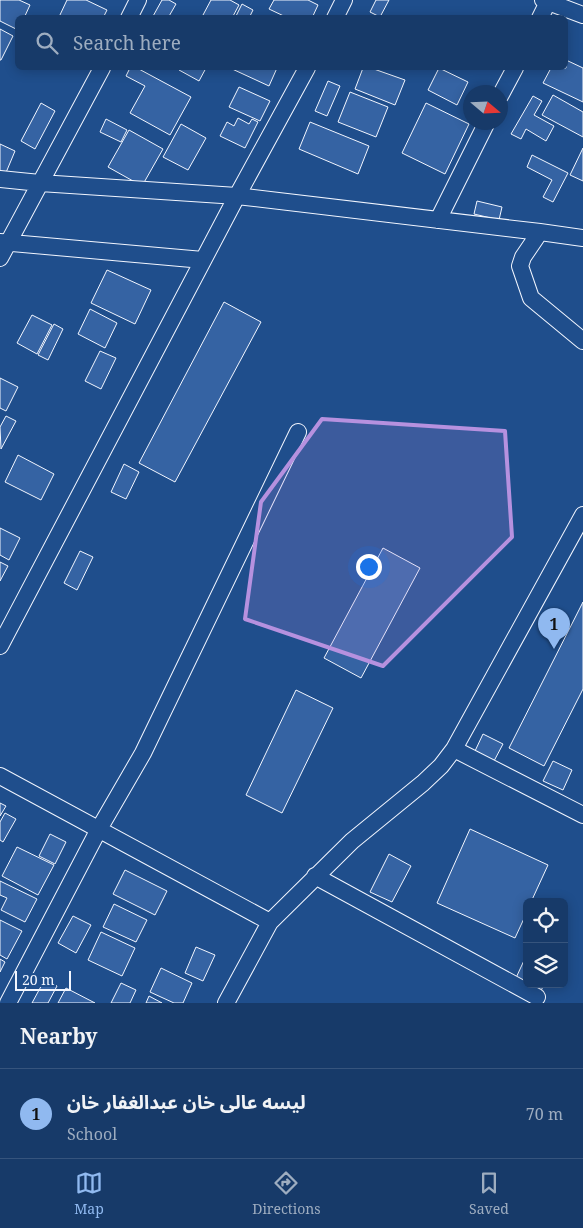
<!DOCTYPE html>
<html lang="en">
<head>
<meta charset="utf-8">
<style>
	body { margin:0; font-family:"Noto Serif","Noto Sans Arabic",serif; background:#20416f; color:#f1f3f6 }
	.controls { position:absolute; right:15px; bottom:15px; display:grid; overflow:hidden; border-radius:8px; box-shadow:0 2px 12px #0003 }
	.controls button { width:45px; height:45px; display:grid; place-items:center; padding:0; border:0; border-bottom:1px solid #36547d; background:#173a69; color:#f1f3f6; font:25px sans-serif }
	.compass { position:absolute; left:463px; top:85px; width:45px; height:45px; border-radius:50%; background:#173a69; box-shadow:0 2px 12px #0003; rotate:109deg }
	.scale { position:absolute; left:15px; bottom:12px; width:56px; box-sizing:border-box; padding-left:5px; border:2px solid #f2f6ff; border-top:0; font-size:14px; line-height:18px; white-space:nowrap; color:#f2f6ff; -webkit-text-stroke:4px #1f4e8c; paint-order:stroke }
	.you { position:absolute; left:368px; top:566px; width:18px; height:18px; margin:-12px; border:4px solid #fff; border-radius:50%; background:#1a73e8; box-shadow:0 0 0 8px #1a73e833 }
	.badge { display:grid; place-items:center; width:32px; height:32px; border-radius:50%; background:#90b9f0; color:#111; font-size:16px; font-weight:700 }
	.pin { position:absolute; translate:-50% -41px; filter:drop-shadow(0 1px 2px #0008) }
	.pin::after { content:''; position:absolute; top:26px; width:18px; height:15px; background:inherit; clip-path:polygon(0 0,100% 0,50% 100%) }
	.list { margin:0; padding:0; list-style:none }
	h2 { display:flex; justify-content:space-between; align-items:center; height:65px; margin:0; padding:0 20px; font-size:21px }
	h2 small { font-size:16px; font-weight:400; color:#9eadc0 }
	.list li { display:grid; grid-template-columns:32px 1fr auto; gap:15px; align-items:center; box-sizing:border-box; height:90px; padding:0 20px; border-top:1px solid #36547d }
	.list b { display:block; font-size:19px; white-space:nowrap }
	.list p { margin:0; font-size:16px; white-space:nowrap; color:#9eadc0 }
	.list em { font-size:16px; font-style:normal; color:#9eadc0 }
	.icon { flex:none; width:28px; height:28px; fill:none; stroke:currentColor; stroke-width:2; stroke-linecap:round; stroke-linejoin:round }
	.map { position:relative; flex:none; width:583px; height:1003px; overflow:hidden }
	.search { position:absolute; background:#173a69; box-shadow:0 2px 12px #0003; left:15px; right:15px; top:15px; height:55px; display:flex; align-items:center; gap:12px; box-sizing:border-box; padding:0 18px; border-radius:8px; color:#9eadc0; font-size:19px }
	.sheet { height:155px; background:#173a69 }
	nav { display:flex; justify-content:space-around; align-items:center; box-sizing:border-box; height:70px; border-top:1px solid #36547d; background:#173a69; font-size:14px; color:#9eadc0 }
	nav a { display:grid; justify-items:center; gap:2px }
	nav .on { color:#90b9f0 }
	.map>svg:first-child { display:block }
	.building { fill:#3563a3; stroke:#f2f6ff }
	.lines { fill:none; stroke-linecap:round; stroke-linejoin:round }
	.minor-casing { stroke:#f2f6ff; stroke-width:18 }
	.minor { stroke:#1f4e8c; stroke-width:16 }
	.marked { fill:#b691df; fill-opacity:0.2; stroke:#b691df; stroke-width:4; stroke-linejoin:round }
</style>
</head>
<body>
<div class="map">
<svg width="583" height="1003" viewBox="0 0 583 1003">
	<rect width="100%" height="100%" fill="#1f4e8c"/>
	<path class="building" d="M0 0H19L30 5 24 18H18V30L0 21Z
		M67 0H86L107 10 103 18H61L59 17Z
		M162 0H169L176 4 168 18H152Z
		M211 0H230L239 5 232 18H207L203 15Z
		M274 0H308L318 5 312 18H288L269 9Z
		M376 0H389L380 17 370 12Z
		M242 4 253 10 249 18H235Z
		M0 29 13 36 1 60H0Z
		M566 60 583 68V102L543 83 551 68H566Z
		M130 68H137L191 97 170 135 130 113 145 86 126 76Z
		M180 68H206L199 81 179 70Z
		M230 68H277L269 86Z
		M363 68H371L405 80 395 105 355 89Z
		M439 68 468 82 457 105 428 90Z
		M328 81 340 86 327 116 315 111Z
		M239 87 270 101 260 121 229 107Z
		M350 92 388 107 376 137 338 122Z
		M553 95 583 112V137L542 115Z
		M533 96 542 101 534 115 554 126 546 141 526 129 521 139 511 134Z
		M41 103 55 111 35 149 21 141Z
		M426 103 469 124 445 174 402 153Z
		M238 118 249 124 252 119 258 122 245 148 220 136 227 122 234 126Z
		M106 119 127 130 121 142 100 132Z
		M310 122 369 146 358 174 299 149Z
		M181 124 206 138 188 170 163 157Z
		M129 130 163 149 142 186 108 167Z
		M0 144 15 151 5 175 0 172Z
		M583 148V181L570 175Z
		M532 155 568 173 553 202 543 197 552 180 527 167Z
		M477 201 502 207 499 220 474 214Z
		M107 270 151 290 135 324 91 303Z
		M224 302 261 322 175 482 139 463Z
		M90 309 117 323 105 348 78 334Z
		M32 315 52 325 37 354 17 343Z
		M54 324 63 329 48 360 38 355Z
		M100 351 116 358 101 389 85 381Z
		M0 378 18 387 6 411 0 408Z
		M6 416 16 421 1 449 0 427Z
		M18 455 54 474 41 500 5 482Z
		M124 464 139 472 126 499 111 492Z
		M0 528 20 538 9 560 0 555Z
		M383 548 420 568 361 678 324 658Z
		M80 551 93 557 77 590 64 583Z
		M0 562 8 566 0 581Z
		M583 602V689L544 766 509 748Z
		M296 690 333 708 282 813 246 795Z
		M483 734 503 744 494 761 475 751Z
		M553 761 572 770 563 790 543 781Z
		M0 803 6 806 0 816Z
		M5 813 16 819 3 842 0 840V822Z
		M470 829 548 865 531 902H527V912L515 938 437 903Z
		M50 834 66 842 55 864 39 856Z
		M17 847 54 865 38 895 2 876Z
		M389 854 411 866 392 902 370 892Z
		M125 870 167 891 155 915 113 894Z
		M0 881 37 899 25 922 1 910 7 898 0 895Z
		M114 904 147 920 136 942 103 927Z
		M73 916 91 925 76 953 58 943Z
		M0 920 22 931 7 959 0 955Z
		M101 932 135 948 122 976 88 960Z
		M196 947 215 955 203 981 185 973Z
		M527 954V984H544L541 991 515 980Z
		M0 959 5 962 0 972Z
		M161 968 192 983 183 1003H174L150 992Z
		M45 979 57 986 48 1003H32Z
		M121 983 136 990 130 1003H111Z
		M66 988 95 1003H58Z
		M149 996 162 1003H146Z"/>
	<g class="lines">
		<defs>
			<path id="minor" d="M543 0 583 15
				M129 18 138 0
				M335 18 344 0
				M540 18 548 2
				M500 96 515 68
				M0 179 40 183 237 196 540 232 583 238
				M438 220 487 122
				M540 232 523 257 520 266 531 298 583 341
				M0 242 203 260
				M0 258 102 68
				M0 646 237 196 307 68
				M454 749 583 515
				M0 776 270 922
				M315 876 537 997
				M8 1003 99 829 143 753 298 432
				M226 1003 270 922 352 841 423 783 441 766 454 749 583 815"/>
		</defs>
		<use href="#minor" class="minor-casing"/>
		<use href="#minor" class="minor"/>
	</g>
	<path class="marked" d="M322 419 505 431 512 537 383 666 245 619 261 502Z"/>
</svg>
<div class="controls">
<button><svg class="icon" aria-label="locate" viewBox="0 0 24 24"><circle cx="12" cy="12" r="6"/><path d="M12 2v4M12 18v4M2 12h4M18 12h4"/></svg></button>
<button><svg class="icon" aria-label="layers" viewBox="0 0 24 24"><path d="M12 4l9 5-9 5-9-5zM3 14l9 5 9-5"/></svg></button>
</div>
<svg class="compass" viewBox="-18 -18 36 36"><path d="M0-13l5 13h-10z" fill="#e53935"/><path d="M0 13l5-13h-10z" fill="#9eadc0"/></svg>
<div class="scale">20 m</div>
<div class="you"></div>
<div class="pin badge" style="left:554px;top:649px">1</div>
<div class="search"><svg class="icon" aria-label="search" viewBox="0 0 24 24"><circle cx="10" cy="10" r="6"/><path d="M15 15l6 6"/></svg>Search here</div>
</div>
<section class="sheet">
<h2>Nearby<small></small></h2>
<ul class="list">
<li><span class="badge">1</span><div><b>لیسه عالی خان عبدالغفار خان</b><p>School</p></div><em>70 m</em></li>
</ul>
</section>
<nav>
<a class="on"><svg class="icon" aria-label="map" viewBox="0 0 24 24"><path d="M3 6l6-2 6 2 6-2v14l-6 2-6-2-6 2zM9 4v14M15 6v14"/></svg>Map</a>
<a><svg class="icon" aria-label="directions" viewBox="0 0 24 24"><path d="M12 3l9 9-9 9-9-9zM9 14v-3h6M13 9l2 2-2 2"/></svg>Directions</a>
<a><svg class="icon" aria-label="saved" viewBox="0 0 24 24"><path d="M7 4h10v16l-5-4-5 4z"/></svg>Saved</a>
</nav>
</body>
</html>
